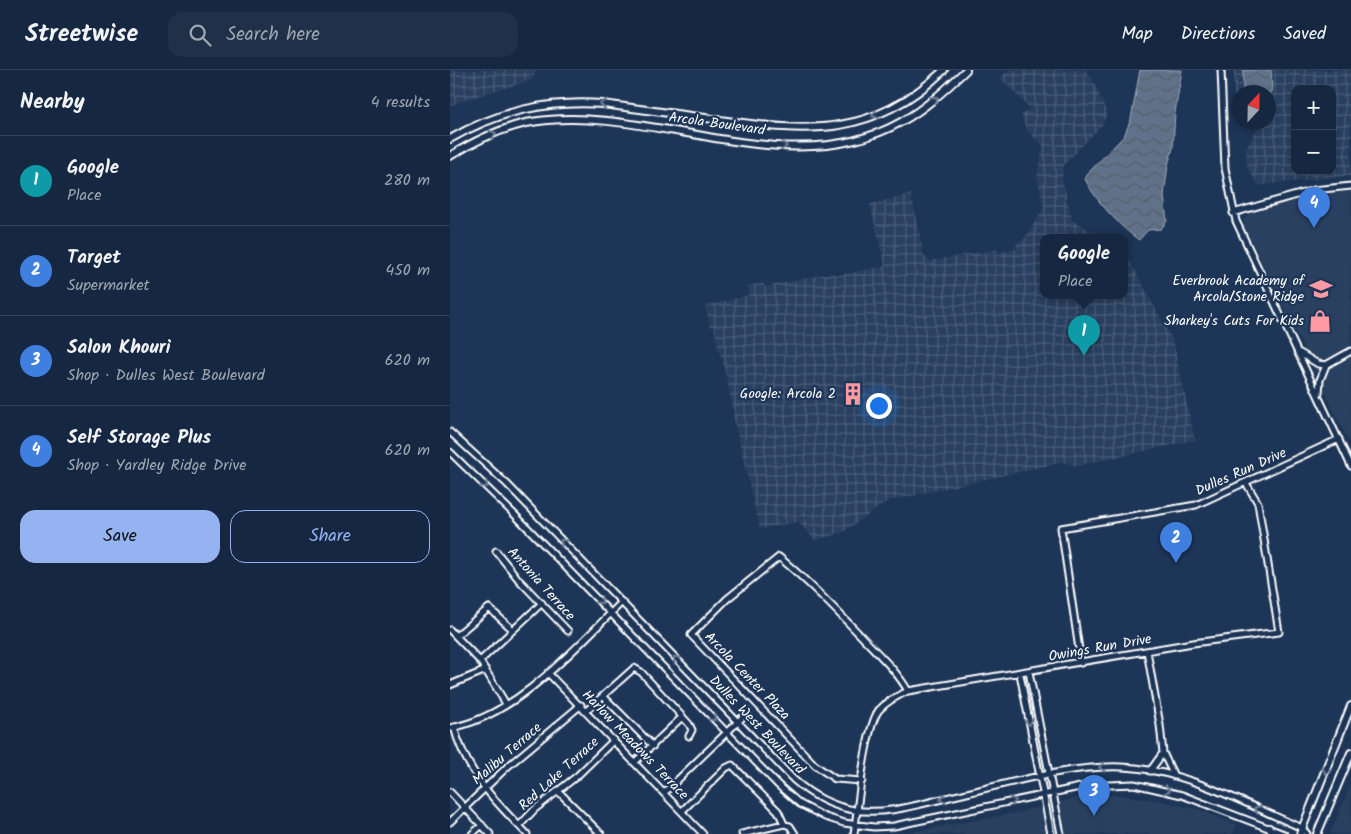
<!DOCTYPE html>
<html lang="en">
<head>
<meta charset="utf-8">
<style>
	body { margin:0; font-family:Kalam,sans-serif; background:#1f3048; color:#f1f3f6 }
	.controls { position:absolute; right:15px; top:15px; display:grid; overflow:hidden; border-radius:10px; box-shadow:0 2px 8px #0003 }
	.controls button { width:45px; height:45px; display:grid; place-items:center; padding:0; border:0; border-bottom:1px solid #35445a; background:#162841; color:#f1f3f6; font:25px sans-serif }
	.compass { position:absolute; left:781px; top:15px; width:45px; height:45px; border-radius:50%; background:#162841; box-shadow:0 2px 8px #0003; rotate:22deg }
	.you { position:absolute; left:428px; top:335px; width:18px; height:18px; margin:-12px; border:4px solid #fff; border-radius:50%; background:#1a73e8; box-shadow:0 0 0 8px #1a73e833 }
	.badge { display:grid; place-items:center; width:32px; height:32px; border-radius:50%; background:#95b2f1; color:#fff; font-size:16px; font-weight:700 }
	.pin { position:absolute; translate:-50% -41px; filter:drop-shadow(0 1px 2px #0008) }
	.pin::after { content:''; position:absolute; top:26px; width:18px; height:15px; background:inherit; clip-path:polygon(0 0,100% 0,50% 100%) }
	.popup { position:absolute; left:590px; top:164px; width:88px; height:65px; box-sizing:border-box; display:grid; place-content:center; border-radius:10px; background:#162841; filter:drop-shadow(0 1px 4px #0005); font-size:16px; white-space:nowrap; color:#9ea6b1 }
	.popup b { font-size:19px; color:#f1f3f6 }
	.popup::after { content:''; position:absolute; left:50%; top:100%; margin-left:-10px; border:10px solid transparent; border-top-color:#162841 }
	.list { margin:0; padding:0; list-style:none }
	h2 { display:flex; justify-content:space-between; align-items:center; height:65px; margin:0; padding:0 20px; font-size:21px }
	h2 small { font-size:16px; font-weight:400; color:#9ea6b1 }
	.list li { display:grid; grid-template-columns:32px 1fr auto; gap:15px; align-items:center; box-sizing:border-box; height:90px; padding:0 20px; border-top:1px solid #35445a }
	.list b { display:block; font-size:19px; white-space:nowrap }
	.list p { margin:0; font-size:16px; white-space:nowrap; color:#9ea6b1 }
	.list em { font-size:16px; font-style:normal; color:#9ea6b1 }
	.actions { display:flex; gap:10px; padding:15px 20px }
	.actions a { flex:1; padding:11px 0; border:1px solid #95b2f1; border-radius:15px; text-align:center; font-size:18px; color:#95b2f1 }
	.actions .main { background:#95b2f1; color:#111 }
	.icon { flex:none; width:28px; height:28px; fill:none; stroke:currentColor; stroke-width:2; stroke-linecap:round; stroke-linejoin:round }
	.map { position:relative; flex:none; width:901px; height:764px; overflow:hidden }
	header { display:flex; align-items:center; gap:30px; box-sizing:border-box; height:70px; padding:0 25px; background:#162841; border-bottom:1px solid #35445a }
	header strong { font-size:24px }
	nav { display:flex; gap:28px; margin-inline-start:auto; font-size:18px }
	.search { width:350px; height:45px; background:#1f3048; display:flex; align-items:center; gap:12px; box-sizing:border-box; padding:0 18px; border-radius:15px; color:#9ea6b1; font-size:19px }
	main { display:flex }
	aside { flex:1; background:#162841 }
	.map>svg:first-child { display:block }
	.built { fill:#2a4161 }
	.industrial { fill:url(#industrial-grid); fill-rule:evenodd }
	.water { fill:url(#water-waves); stroke:#a0aab8 }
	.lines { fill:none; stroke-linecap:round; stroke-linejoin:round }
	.minor-casing { stroke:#fff; stroke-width:9 }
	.major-casing { stroke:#fff; stroke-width:10 }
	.minor { stroke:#1d3557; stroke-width:5 }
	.major { stroke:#1d3557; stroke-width:6 }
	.oneway { stroke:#6c7c92 }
	.labels { text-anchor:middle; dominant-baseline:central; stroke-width:4.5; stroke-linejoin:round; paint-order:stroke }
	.street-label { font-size:14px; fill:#fff; stroke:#1d3557 }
	.poi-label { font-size:14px; fill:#fff; stroke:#1d3557; text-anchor:end }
</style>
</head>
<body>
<header>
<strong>Streetwise</strong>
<div class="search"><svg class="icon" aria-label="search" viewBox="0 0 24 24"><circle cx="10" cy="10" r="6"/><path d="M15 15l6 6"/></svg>Search here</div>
<nav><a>Map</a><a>Directions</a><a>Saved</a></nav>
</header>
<main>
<aside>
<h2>Nearby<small>4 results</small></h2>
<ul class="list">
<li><span class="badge" style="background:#0f9aa8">1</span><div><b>Google</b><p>Place</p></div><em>280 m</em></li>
<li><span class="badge" style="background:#3f7fe0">2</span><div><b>Target</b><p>Supermarket</p></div><em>450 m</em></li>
<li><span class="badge" style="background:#3f7fe0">3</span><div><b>Salon Khouri</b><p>Shop · Dulles West Boulevard</p></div><em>620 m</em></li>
<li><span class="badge" style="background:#3f7fe0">4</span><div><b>Self Storage Plus</b><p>Shop · Yardley Ridge Drive</p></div><em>620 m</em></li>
</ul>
<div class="actions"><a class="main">Save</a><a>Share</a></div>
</aside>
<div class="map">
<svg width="901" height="764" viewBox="0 0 901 764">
	<defs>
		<pattern id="industrial-grid" width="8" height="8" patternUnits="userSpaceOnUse" patternTransform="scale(1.25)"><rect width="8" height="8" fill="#2a4161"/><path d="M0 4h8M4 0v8" fill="none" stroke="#4a5e79"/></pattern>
		<pattern id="water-waves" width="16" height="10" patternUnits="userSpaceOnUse" patternTransform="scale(1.25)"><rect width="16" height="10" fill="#617289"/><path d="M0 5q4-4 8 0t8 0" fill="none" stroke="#555d67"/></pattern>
	</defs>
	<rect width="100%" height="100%" fill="#1d3557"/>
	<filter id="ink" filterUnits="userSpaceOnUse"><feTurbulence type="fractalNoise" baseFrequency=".02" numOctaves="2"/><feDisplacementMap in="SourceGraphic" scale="10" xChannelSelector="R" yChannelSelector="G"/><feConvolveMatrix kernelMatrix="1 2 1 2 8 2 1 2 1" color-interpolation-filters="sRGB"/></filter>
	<g filter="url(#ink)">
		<path class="built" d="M901 121V376L794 155 795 148 802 142 854 127Z
			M901 715V764H880L885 752Z
			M639 725H670L711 731 750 740 787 755 783 764H451L570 742Z"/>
		<path class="industrial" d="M0 0H86L82 10 14 30 0 36Z
			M559 0H635L642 7 657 43 653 54 614 95 612 108 622 150 652 167H594V225H674V180L723 271 745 370 626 396 614 392 438 431 392 463 365 470 348 452 310 459 283 346 284 342 271 284H269L264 256 260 257 255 236 299 225 298 216 313 213 315 217 380 203 389 205 435 196 420 134 461 124 474 186 480 191 548 179 549 182 567 179 566 172 573 171 594 138 587 106 593 76 577 60 571 46 580 38 550 8Z
			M784 0H901V106L809 115 797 98 796 78 806 61V53L818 52V22H788V48H787L784 27ZM845 19H882V101H845Z"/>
		<path class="water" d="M690 0H732L725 43 723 78 718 95 714 126 717 151 711 159 698 160 689 170C670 157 645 130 635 109L639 102 674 66 681 49Z
			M793 0H821L822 19 819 27 818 22H793Z"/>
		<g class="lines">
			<defs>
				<path id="minor" d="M771 0 775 98 786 151 901 396
					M783 143 864 120 901 116
					M850 283 868 294 876 295
					M876 295 901 281
					M869 323 870 310 876 295
					M0 362 57 414 344 710C360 724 381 736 404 740 436 745 466 735 496 728 549 716 617 695 671 697 734 699 795 734 852 758L857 764
					M0 382 65 445 328 715 350 734 375 747 394 753 424 757 444 756 635 716 684 714 732 725 834 764
					M46 481 69 510 118 561
					M0 560 30 591 56 634
					M6 566 39 538 63 560
					M697 581 710 655 713 683 724 706
					M30 591 92 533
					M631 593 611 458 746 435 889 369
					M579 602 611 764
					M98 603 253 764
					M570 604 601 764
					M0 615 36 600
					M153 626 203 676
					M136 641 184 598 191 602 239 654 242 660 239 666
					M4 657C16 702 45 732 77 764
					M0 658C67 646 125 578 172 532
					M185 692 232 647
					M700 701 713 683
					M412 711 385 709 365 695 241 565 277 529 329 487C359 512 386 540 413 568 429 585 447 601 458 621
					M108 721 151 764
					M0 722 40 764
					M215 722 298 642
					M233 740 276 698 282 695 328 741 334 754
					M0 752 57 697 131 635
					M69 756 85 739 127 706 164 670
					M22 764 32 755
					M292 764 334 754 340 756 345 764
					M404 764C408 738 415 658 429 640 437 631 447 626 458 621L743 573 829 562 808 433 796 413"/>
				<path id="major" d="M0 69C49 41 97 30 153 34 192 39 231 45 270 50 361 63 423 67 494 0
					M0 86C23 72 49 59 76 53 198 30 336 117 451 52 476 38 496 19 516 0
					M819 758 825 764
					M850 764 901 636
					M867 764 901 683"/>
			</defs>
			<use href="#minor" class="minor-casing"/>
			<use href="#major" class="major-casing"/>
			<use href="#minor" class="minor"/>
			<use href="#major" class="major"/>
		</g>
		<defs><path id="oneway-chevron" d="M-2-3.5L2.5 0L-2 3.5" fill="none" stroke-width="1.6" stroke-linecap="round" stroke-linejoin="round" transform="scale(1.25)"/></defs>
		<g class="oneway">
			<use href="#oneway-chevron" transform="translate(485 29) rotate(-39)"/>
			<use href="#oneway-chevron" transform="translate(153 34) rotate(-174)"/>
			<use href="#oneway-chevron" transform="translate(425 45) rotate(158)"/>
			<use href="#oneway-chevron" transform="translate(43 64) rotate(-21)"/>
			<use href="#oneway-chevron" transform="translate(334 76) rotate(3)"/>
			<use href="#oneway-chevron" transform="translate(35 415) rotate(45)"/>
			<use href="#oneway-chevron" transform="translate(113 472) rotate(-134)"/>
			<use href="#oneway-chevron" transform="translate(150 531) rotate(46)"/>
			<use href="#oneway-chevron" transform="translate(226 589) rotate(-134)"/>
			<use href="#oneway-chevron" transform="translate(263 648) rotate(46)"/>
			<use href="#oneway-chevron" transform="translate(579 652) rotate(79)"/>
			<use href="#oneway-chevron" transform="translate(652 697) rotate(179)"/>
			<use href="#oneway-chevron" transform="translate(876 701) rotate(113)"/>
			<use href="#oneway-chevron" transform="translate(717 720) rotate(15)"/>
			<use href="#oneway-chevron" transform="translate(493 729) rotate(167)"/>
			<use href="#oneway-chevron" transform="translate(563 731) rotate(-12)"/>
			<use href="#oneway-chevron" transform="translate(807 739) rotate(-157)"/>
		</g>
	</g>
	<defs>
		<symbol id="school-bare" viewBox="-9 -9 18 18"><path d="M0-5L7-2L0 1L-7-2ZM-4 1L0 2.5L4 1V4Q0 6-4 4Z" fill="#ff9aa2" stroke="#1d3557" stroke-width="2.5" paint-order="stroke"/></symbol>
		<symbol id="shop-bare" viewBox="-9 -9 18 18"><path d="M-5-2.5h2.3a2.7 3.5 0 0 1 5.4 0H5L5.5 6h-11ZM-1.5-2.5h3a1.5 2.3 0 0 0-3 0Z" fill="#ff9aa2" stroke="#1d3557" stroke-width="2.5" paint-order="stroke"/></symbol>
		<symbol id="building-bare" viewBox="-9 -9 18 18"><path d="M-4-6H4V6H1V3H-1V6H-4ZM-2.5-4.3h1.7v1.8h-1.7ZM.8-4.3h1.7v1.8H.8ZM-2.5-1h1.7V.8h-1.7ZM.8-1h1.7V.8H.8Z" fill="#ff9aa2" stroke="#1d3557" stroke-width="2.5" paint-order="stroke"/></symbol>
	</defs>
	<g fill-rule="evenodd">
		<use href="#school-bare" x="855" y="203" width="32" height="32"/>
		<use href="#shop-bare" x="854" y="235" width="32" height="32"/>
		<use href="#building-bare" x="387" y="308" width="32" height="32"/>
	</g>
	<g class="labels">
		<g class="street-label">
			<text transform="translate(267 54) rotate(8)">Arcola Boulevard</text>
			<text transform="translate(791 402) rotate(-24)">Dulles Run Drive</text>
			<text transform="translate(91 514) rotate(48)">Antonia Terrace</text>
			<text transform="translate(650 578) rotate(-10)">Owings Run Drive</text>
			<text transform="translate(297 606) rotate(46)">Arcola Center Plaza</text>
			<text transform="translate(307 655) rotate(46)">Dulles West Boulevard</text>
			<text transform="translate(185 675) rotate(46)">Harlow Meadows Terrace</text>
			<text transform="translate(57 684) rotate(-41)">Malibu Terrace</text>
			<text transform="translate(109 704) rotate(-42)">Red Lake Terrace</text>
		</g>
		<g class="poi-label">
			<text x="854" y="211">Everbrook Academy of<tspan x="854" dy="16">Arcola/Stone Ridge</tspan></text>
			<text x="854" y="251">Sharkey's Cuts For Kids</text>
			<text x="386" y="324">Google: Arcola 2</text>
		</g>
	</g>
</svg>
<div class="controls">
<button>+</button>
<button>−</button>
</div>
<svg class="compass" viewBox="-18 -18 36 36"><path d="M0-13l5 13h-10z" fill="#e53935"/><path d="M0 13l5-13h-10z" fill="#9ea6b1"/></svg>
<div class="you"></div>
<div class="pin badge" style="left:634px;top:286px;background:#0f9aa8">1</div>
<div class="popup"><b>Google</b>Place</div>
<div class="pin badge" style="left:726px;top:493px;background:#3f7fe0">2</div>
<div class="pin badge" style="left:644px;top:746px;background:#3f7fe0">3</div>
<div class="pin badge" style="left:864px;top:158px;background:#3f7fe0">4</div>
</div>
</main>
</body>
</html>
